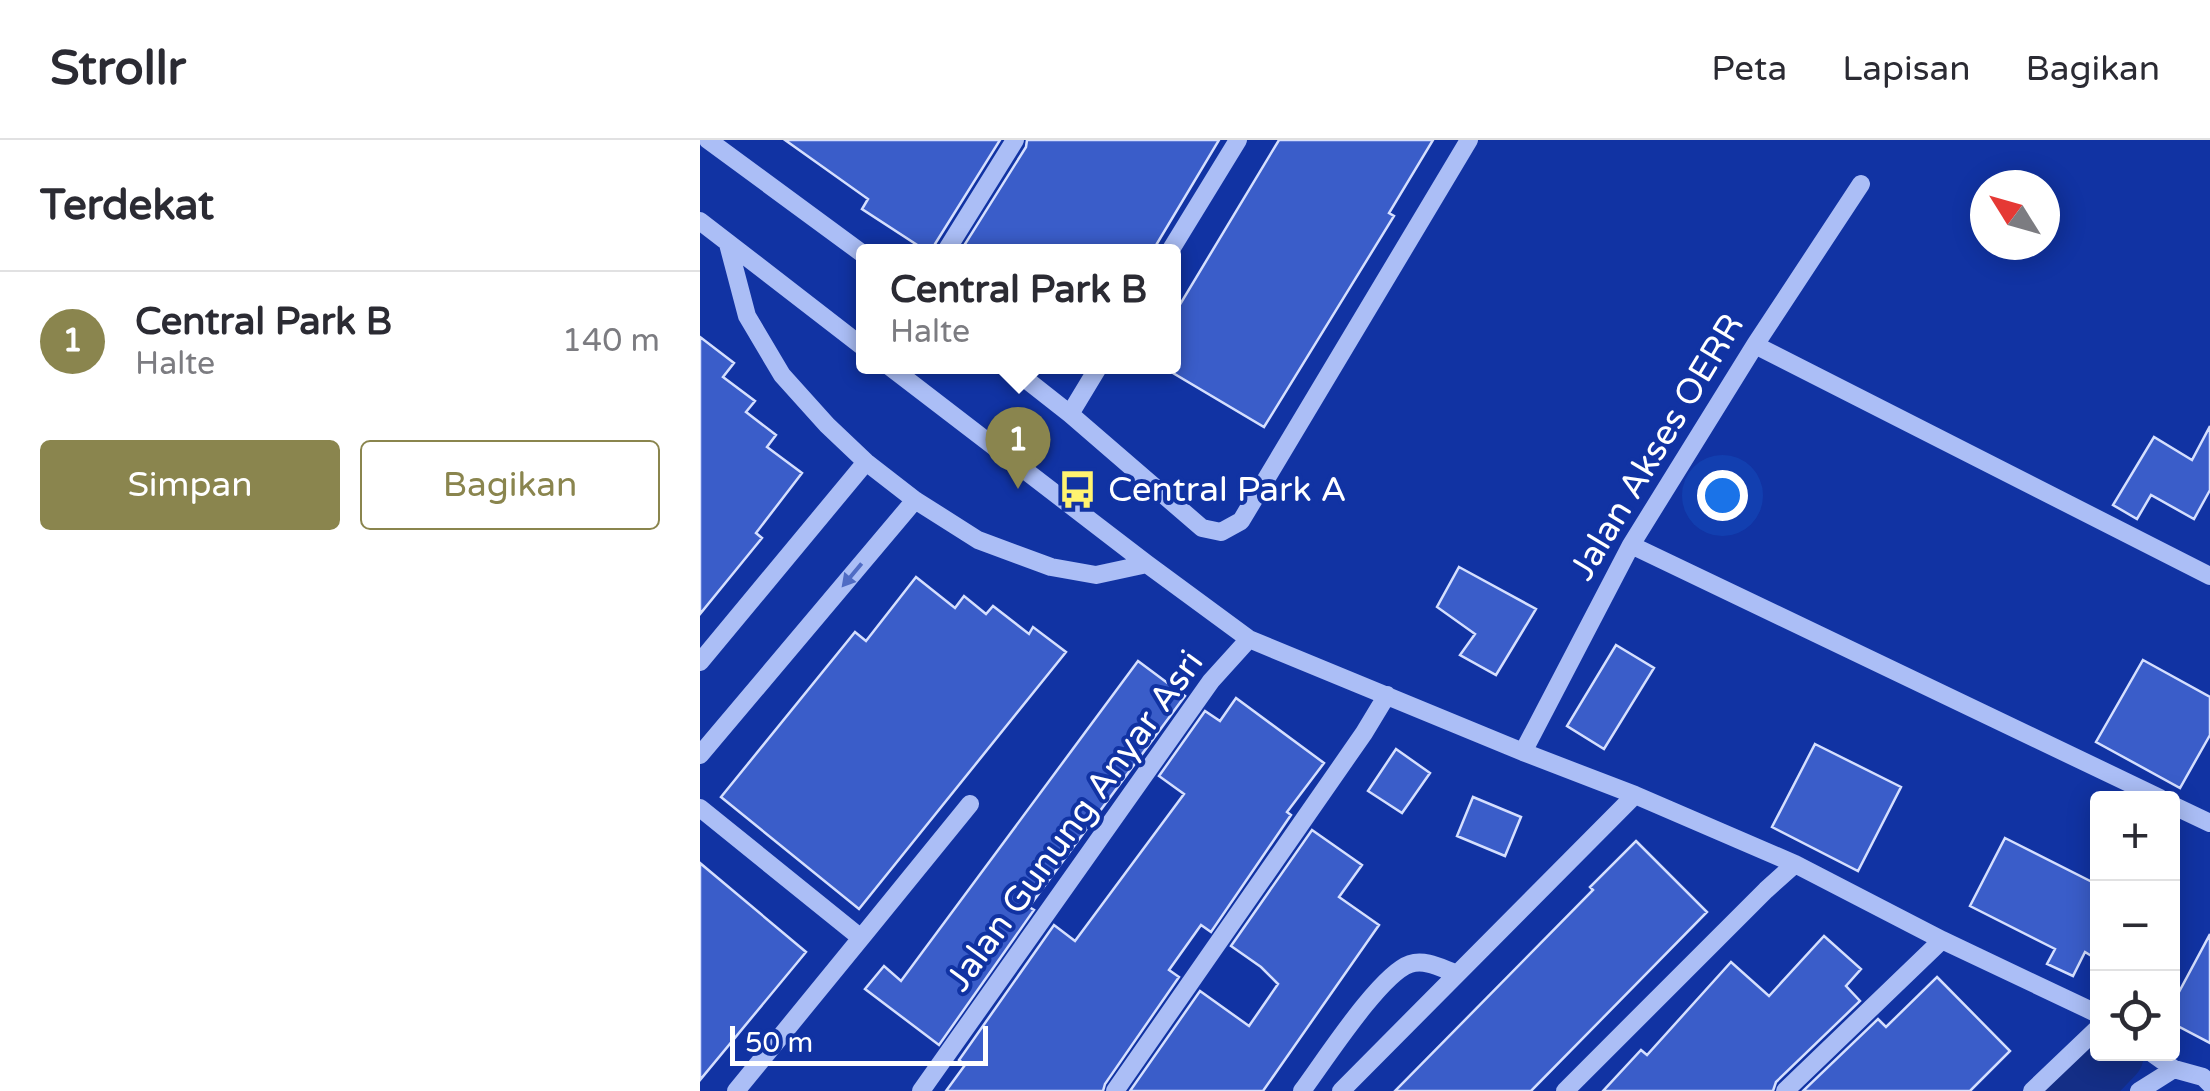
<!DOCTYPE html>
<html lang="id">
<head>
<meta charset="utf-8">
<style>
	body { margin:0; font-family:"Varela Round",sans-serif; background:#f2f2f3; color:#2b2b33 }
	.controls { position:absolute; right:30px; bottom:30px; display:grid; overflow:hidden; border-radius:10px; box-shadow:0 5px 25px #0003 }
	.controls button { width:90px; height:90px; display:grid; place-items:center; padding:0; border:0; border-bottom:2px solid #e1e1e2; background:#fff; color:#2b2b33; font:50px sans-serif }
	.compass { position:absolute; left:1270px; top:30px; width:90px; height:90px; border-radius:50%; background:#fff; box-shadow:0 5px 25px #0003; rotate:307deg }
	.scale { position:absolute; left:30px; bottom:25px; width:258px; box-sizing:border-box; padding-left:10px; border:5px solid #fff; border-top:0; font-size:28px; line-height:35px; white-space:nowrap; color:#fff; -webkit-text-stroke:8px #1133a3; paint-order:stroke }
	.you { position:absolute; left:1022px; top:355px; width:35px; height:35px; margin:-25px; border:8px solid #fff; border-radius:50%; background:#1a73e8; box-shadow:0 0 0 15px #1a73e833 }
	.badge { display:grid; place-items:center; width:65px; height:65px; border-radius:50%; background:#8a854e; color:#fff; font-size:32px; font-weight:700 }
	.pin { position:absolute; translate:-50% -82px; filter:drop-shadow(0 2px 5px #0008) }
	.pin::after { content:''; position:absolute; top:52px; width:35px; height:30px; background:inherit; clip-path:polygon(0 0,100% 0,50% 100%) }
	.popup { position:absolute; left:156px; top:104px; width:325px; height:130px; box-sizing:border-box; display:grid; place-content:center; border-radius:10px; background:#fff; filter:drop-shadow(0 2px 8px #0005); font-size:32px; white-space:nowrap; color:#7c7c81 }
	.popup b { font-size:38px; color:#2b2b33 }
	.popup::after { content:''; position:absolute; left:50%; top:100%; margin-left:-20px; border:20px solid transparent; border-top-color:#fff }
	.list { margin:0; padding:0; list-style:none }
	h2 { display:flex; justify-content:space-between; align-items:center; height:130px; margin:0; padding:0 40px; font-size:42px }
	h2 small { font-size:32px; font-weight:400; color:#7c7c81 }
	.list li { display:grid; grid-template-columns:65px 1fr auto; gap:30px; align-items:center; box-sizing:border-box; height:140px; padding:0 40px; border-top:2px solid #e1e1e2 }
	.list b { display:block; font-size:38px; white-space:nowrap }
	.list p { margin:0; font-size:32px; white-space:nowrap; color:#7c7c81 }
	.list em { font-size:32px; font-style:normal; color:#7c7c81 }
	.actions { display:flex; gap:20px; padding:30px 40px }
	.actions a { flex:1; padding:22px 0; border:2px solid #8a854e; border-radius:10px; text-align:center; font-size:35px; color:#8a854e }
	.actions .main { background:#8a854e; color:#fff }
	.icon { flex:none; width:55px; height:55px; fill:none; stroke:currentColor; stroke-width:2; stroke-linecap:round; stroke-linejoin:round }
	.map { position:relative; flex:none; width:1510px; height:951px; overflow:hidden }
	header { display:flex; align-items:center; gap:60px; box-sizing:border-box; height:140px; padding:0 50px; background:#fff; border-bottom:2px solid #e1e1e2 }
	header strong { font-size:48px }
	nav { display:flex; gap:55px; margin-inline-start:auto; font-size:35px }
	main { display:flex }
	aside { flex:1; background:#fff }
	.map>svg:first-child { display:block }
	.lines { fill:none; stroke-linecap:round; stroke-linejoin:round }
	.river { stroke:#142e86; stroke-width:62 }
	.building { fill:#3a5dc9; stroke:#d5dffe; stroke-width:2.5 }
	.minor { stroke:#abbef6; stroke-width:18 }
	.oneway { fill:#4f6bc4 }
	.labels { text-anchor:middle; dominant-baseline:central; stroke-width:8; stroke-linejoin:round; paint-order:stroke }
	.street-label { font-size:35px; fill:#fff; stroke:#1133a3 }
	.poi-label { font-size:35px; fill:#fff; stroke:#1133a3; text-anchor:start }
</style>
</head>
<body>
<header>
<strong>Strollr</strong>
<nav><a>Peta</a><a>Lapisan</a><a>Bagikan</a></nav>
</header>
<main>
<aside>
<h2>Terdekat<small></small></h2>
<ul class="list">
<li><span class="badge">1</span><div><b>Central Park B</b><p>Halte</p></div><em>140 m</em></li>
</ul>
<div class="actions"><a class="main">Simpan</a><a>Bagikan</a></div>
</aside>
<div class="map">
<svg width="1510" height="951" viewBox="0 0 1510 951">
	<rect width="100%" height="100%" fill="#1133a3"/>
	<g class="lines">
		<path class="river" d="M1377 951 1413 914"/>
	</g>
	<path class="building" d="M85 0H300L235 104 234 112H228L162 69 168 59Z
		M327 0H519L452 112H260L326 7Z
		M579 0H733L689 73 694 76 564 287 473 233V176Z
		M0 197 34 223 23 237 55 261 46 272 76 295 67 307 102 333 56 393 62 398 0 474Z
		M1510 286V350L1494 379 1451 355 1437 379 1413 365 1454 297 1492 320Z
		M759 427 836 469 796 535 760 515 775 494 737 467Z
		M216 437 255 468 264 456 286 474 293 466 329 494 333 487 366 512 159 769 21 657 155 492 166 501Z
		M916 505 954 528 904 609 867 586Z
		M1443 520 1510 557V595L1480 648 1396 602Z
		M438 521 485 556 329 767 334 770 239 905 165 849 184 826 201 841Z
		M536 558 624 623 587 672 591 675 511 792 501 785 469 830 479 837 405 944 403 951H246L265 925 259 920 354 785 375 801 484 654 459 636 505 571 520 581Z
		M1115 604 1201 647 1158 731 1072 687Z
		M696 609 730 633 702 673 668 651Z
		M773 657 821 677 805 716 757 696Z
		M612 690 662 725 639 757 679 785 563 951H430L500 851 549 886 578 844 561 827 531 806Z
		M1305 698 1398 745V820L1385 812 1373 836 1347 824 1355 809 1270 766Z
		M936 701 1007 772 831 951H695L893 750 890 747Z
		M0 723 106 812 0 940Z
		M1510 794V903L1472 883V865Z
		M1124 796 1161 829 1146 846 1160 861 1076 942 1073 951H903L941 910 947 915 1031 822 1069 856Z
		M1237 837 1310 911 1270 951H1103L1178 879 1186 887Z"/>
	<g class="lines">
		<path class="minor" d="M8 0 163 114
			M0 81 163 207
			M28 104 47 176 82 235 127 285 166 322 215 360 278 400 351 427 396 435 447 424
			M246 111 315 0
			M470 111 538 0
			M1055 205 1510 436
			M189 226 447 424 549 499 823 612 935 655 1095 724 1242 800 1398 874
			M309 226 370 274 502 388 521 392 541 381 769 0
			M370 274 399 226
			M931 405 1460 658
			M0 522 166 322
			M823 612 931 405 1055 205 1161 44
			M0 615 215 360
			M1472 665 1510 683
			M0 668 161 798 270 664
			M1453 914 1474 929 1503 937 1510 944
			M36 951 161 798
			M221 951 511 541 549 499
			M415 951 664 593 687 555
			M602 951C623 923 680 834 710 824 725 819 741 828 755 833
			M641 951 935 655
			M865 951 1066 750 1095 724
			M1085 951 1242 800
			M1332 951 1398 888
			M1439 951 1474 929"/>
	</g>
	<defs><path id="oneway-solid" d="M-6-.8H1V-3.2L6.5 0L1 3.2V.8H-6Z" transform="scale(2.5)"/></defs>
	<use class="oneway" href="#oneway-solid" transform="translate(152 435) rotate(130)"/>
	<defs>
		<symbol id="bus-bare" viewBox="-9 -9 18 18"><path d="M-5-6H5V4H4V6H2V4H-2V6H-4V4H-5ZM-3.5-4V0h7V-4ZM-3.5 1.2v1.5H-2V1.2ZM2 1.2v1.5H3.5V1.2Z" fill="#fff370" stroke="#1133a3" stroke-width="2.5" paint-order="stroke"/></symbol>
	</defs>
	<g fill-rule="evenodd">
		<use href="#bus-bare" x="350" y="322" width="55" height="55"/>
	</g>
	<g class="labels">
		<g class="street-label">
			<text transform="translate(957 307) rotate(-59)">Jalan Akses OERR</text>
			<text transform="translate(375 681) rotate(-54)">Jalan Gunung Anyar Asri</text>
		</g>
		<g class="poi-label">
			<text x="408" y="350">Central Park A</text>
		</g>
	</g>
</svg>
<div class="controls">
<button>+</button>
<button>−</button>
<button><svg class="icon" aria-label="locate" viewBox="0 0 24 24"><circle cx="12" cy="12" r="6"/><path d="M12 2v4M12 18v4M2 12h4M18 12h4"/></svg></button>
</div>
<svg class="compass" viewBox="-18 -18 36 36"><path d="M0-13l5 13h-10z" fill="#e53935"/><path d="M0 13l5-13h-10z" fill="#7c7c81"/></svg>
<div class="scale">50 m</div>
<div class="you"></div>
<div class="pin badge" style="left:318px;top:349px">1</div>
<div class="popup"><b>Central Park B</b>Halte</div>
</div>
</main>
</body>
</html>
